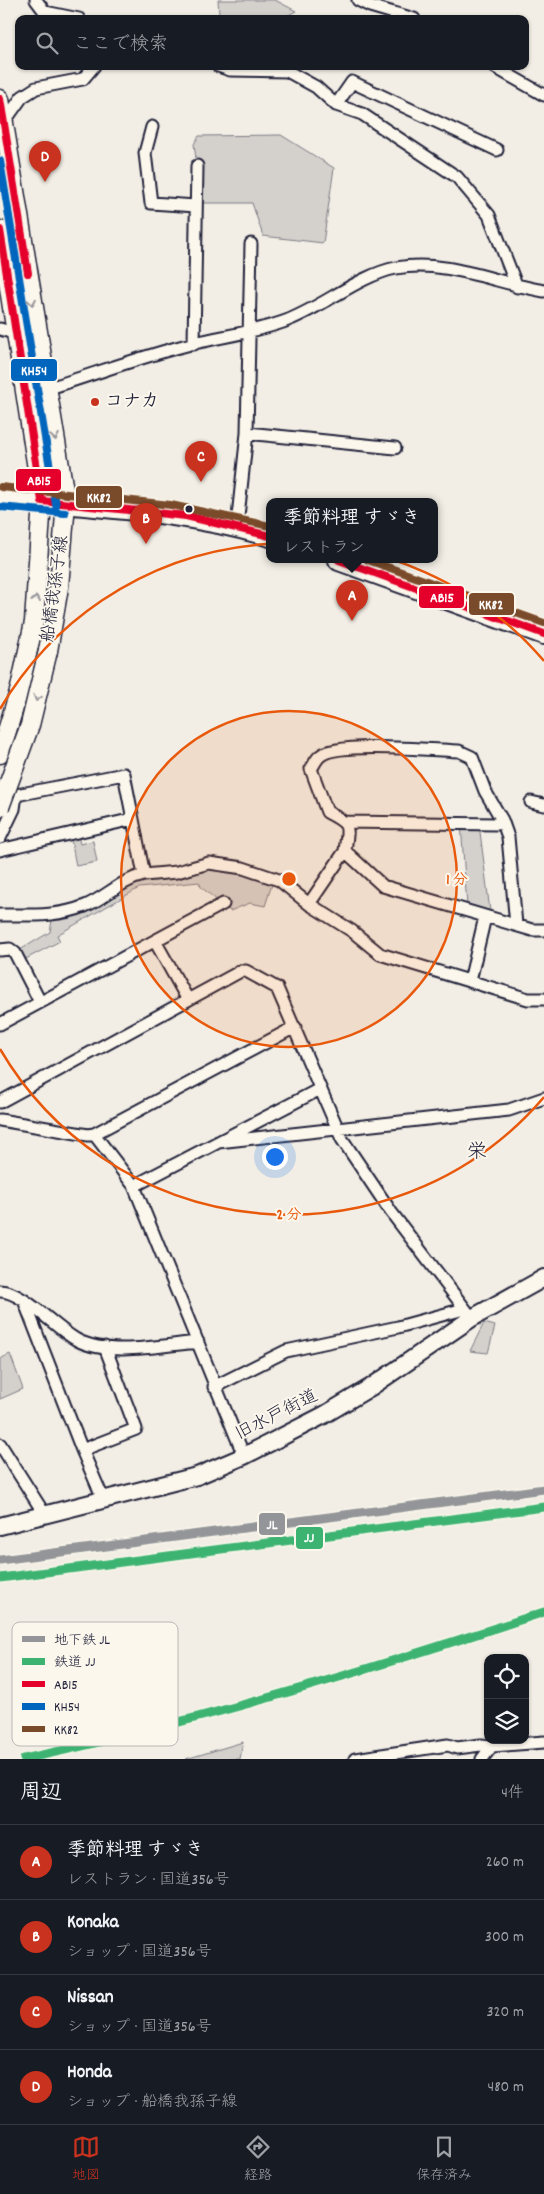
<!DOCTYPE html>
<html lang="ja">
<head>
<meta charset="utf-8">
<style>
	body { margin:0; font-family:Dekko,"Klee One",sans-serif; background:#242831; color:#f1f3f6 }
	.controls { position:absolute; right:15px; bottom:15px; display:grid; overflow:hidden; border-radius:10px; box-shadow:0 1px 4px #0004 }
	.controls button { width:45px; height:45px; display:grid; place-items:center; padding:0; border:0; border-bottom:1px solid #363941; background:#171b24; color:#f1f3f6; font:25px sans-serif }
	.you { position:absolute; left:274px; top:1156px; width:18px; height:18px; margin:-12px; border:4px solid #fff; border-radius:50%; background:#1a73e8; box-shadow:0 0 0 8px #1a73e833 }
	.badge { display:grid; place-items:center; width:32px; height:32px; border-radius:50%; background:#c8321e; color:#fff; font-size:16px; font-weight:700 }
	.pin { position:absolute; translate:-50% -41px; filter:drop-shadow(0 1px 2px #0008) }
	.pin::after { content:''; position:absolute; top:26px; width:18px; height:15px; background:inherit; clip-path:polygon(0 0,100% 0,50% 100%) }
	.popup { position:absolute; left:266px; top:498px; width:172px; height:65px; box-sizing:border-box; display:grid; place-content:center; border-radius:10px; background:#171b24; filter:drop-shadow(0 1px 4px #0005); font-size:16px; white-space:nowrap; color:#9ea1a6 }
	.popup b { font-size:19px; color:#f1f3f6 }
	.popup::after { content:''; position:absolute; left:50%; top:100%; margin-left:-10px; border:10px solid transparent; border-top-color:#171b24 }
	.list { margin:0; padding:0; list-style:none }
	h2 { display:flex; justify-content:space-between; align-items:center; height:65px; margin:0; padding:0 20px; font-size:21px }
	h2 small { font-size:16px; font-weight:400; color:#9ea1a6 }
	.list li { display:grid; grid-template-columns:32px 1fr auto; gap:15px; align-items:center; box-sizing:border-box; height:75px; padding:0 20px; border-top:1px solid #363941 }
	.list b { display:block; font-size:19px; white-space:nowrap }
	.list p { margin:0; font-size:16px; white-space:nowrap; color:#9ea1a6 }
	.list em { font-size:16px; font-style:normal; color:#9ea1a6 }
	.icon { flex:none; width:28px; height:28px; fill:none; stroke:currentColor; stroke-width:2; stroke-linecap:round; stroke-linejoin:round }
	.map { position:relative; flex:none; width:544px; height:1759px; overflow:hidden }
	.search { position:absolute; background:#171b24; box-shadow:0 1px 4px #0004; left:15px; right:15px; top:15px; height:55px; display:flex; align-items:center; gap:12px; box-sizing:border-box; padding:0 18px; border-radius:10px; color:#9ea1a6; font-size:19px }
	.sheet { height:365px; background:#171b24 }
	nav { display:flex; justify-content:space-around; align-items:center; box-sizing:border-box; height:70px; border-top:1px solid #363941; background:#171b24; font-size:14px; color:#9ea1a6 }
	nav a { display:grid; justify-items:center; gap:2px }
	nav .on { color:#c8321e }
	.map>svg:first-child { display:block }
	.green { fill:#d4d1cc; stroke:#7b7a84 }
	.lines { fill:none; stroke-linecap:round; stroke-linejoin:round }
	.street-casing { stroke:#22223b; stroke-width:15 }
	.secondary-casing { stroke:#22223b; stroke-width:20 }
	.primary-casing { stroke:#22223b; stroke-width:21 }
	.highway-casing { stroke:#22223b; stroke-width:24 }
	.street { stroke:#fbf7ec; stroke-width:11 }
	.secondary { stroke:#fbf7ec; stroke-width:16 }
	.primary { stroke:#fbf7ec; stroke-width:18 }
	.highway { stroke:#fbf7ec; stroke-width:20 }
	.primary-bridge-casing { stroke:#22223b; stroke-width:21; stroke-linecap:butt }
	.primary-bridge { stroke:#fbf7ec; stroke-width:18 }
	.bus-1-casing { stroke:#fbf7ec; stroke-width:11 }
	.bus-2-casing { stroke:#fbf7ec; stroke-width:11 }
	.bus-3-casing { stroke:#fbf7ec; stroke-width:11 }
	.bus-1 { stroke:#e4002b; stroke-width:8 }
	.bus-2 { stroke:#0065bd; stroke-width:8 }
	.bus-3 { stroke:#7a4b2a; stroke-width:8 }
	.rail-1-casing { stroke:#fbf7ec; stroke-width:12 }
	.rail-1 { stroke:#3cb371; stroke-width:9 }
	.metro-1-casing { stroke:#fbf7ec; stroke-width:12 }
	.metro-1 { stroke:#939598; stroke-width:9 }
	.oneway { stroke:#99979c }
	.ring { fill:none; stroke:#e8590c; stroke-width:2.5 }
	.poi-dot { fill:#c8321e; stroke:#fbf7ec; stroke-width:2 }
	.bus-dot { fill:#22223b; stroke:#fbf7ec; stroke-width:2 }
	.labels { text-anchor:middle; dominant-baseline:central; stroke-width:4; stroke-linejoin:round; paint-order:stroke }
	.poi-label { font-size:18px; font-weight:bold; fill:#22223b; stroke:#fbf7ec; text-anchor:start }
	.street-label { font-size:18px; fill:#22223b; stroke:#fbf7ec }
	.quarter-label { font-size:20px; fill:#22223b; stroke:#fbf7ec }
	.key { fill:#fbf7ec; stroke:#bab7b7; stroke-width:1 }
	.key-label { font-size:14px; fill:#22223b }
	.centre { fill:#e8590c; stroke:#fbf7ec; stroke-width:2.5 }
	.ring-label { font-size:15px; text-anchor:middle; font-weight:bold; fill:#e8590c; stroke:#fbf7ec; stroke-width:4; stroke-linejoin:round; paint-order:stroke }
	.line-badge { stroke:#fbf7ec; stroke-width:2 }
	.badge-label { font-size:14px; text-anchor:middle; font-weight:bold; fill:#fff }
</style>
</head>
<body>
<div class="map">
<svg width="544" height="1759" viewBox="0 0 544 1759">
	<rect width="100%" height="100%" fill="#f2eee5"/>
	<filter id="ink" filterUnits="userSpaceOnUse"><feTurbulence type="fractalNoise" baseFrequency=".02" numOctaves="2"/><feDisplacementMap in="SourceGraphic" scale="10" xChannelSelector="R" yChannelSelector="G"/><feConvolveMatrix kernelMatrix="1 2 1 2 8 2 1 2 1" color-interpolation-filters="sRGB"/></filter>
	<g filter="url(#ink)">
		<path class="green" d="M218 0H275L296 11 281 19 219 14Z
			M281 135 334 168 323 243 263 236 252 203H202L194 144 199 136Z
			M461 824H479L491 919 477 914 478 908 467 906Z
			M77 832 80 844 93 841 97 862 76 866 70 834Z
			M209 863 274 878 265 906 250 903 230 911 201 887 199 882 139 888 57 935 60 941 20 962 15 953 50 932 53 914H59L127 879Z
			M484 1323 495 1326 488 1353 470 1351Z
			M10 1354 23 1389 0 1399V1359Z
			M243 1742 240 1759H186Z"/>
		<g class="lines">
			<defs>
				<path id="street" d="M36 0 45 12 79 19
					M358 0 370 6 414 19
					M218 66 230 70 287 71 316 87 336 105 362 114 457 177 489 215 517 287
					M493 66 544 95
					M336 105 352 82 497 150
					M2 125 22 97 36 88 83 79 94 66
					M152 127 145 153 151 203 196 206
					M0 329 17 334
					M194 344 197 166
					M46 389C95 374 145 355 195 343 225 336 254 332 283 322 319 310 359 275 396 268 447 259 495 283 544 291
					M247 433 251 244
					M237 526 247 433 395 448
					M2 787 16 795 124 774 144 875 177 872 209 863 243 868 279 880 309 904 352 931 380 954 528 999H544
					M531 802 544 805
					M345 822 497 824 502 820
					M0 838 14 809 16 795
					M0 850 133 819
					M345 851C348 825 352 825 327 812L311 769C314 765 316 759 320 756 336 741 433 750 459 751L472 757 485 791 502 820 508 837 516 925
					M309 904 345 851 383 886 532 930H544
					M0 915C29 915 58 917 85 906 107 897 119 881 144 875
					M155 941 188 1000
					M0 950 10 949 15 953 40 1002
					M470 981 485 917
					M0 1024 223 904
					M0 1102 241 971H246L277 988 342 1139 391 1212 472 1318
					M0 1120 88 1135 94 1134 134 1186 244 1456
					M94 1134 295 1027
					M218 1142 509 1110 544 1098
					M134 1186 320 1089
					M0 1291C23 1291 56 1329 77 1340 109 1357 163 1345 198 1342
					M25 1303 82 1450 104 1501
					M214 1387 286 1351 398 1327 464 1309
					M0 1444 45 1515
					M82 1450 136 1429 105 1347
					M355 1759 448 1745 457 1748 481 1745 492 1746 544 1742
					M482 1759 492 1746"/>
				<path id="secondary" d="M0 1526 197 1476 244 1456 324 1415 371 1387 472 1318 544 1278"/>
				<path id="primary" d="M0 99 66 503 59 587 48 651
					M0 230 42 501 34 622 20 688 0 754"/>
				<path id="highway" d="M0 497C91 507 182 509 270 536
					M339 560 544 634"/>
			</defs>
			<use href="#street" class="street-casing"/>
			<use href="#secondary" class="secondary-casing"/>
			<use href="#primary" class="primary-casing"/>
			<use href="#highway" class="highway-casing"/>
			<use href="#street" class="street"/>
			<use href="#secondary" class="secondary"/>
			<use href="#primary" class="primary"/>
			<use href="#highway" class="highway"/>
			<defs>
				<path id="primary-bridge" d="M0 807 30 725 48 651"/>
			</defs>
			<use href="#primary-bridge" class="primary-bridge-casing"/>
			<use href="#primary-bridge" class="primary-bridge"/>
			<defs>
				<path id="bus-1" d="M0 99 28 273
					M0 230 42 501 186 516 270 536
					M339 560 544 634"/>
				<path id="bus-2" d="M0 161 56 505
					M0 507 65 513"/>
				<path id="bus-3" d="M1 487 171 505 270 526
					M368 560 544 623"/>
			</defs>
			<use href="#bus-1" class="bus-1-casing"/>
			<use href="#bus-2" class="bus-2-casing"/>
			<use href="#bus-3" class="bus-3-casing"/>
			<use href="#bus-1" class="bus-1"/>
			<use href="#bus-2" class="bus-2"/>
			<use href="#bus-3" class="bus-3"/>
			<defs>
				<path id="rail-1" d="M0 1578 544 1507
					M24 1759C201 1721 373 1669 544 1612"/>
			</defs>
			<use href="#rail-1" class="rail-1-casing"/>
			<use href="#rail-1" class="rail-1"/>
			<defs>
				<path id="metro-1" d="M0 1560 544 1489"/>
			</defs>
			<use href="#metro-1" class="metro-1-casing"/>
			<use href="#metro-1" class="metro-1"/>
		</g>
		<defs><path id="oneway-chevron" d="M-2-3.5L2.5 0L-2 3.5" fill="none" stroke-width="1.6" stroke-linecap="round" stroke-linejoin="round" transform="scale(1.25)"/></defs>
		<g class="oneway">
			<use href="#oneway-chevron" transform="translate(32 302) rotate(81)"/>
			<use href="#oneway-chevron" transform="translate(55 437) rotate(80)"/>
			<use href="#oneway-chevron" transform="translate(36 599) rotate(-84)"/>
			<use href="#oneway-chevron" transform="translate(37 698) rotate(105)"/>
		</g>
	</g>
	<circle cx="289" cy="879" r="168" fill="#e8590c" fill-opacity=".12"/>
	<g class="ring">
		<circle cx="289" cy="879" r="168"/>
		<path d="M544 1097A335 335 0 0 1 0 1049M0 709A335 335 0 0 1 544 661"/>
	</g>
	<circle class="poi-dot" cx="95" cy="402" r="5"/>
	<circle class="bus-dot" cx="189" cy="509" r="4.5"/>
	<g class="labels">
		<g class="poi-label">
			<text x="105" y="402">コナカ</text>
		</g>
		<g class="street-label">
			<text transform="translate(56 589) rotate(-82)">船橋我孫子線</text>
			<text transform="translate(277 1416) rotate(-27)">旧水戸街道</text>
		</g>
		<g class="quarter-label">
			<text x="477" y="1153">栄</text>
		</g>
	</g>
	<rect x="12" y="1622" width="166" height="124" rx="8" class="key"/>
	<rect x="22" y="1636" width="23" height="6" fill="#939598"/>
	<rect x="22" y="1658" width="23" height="7" fill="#3cb371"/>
	<rect x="22" y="1681" width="23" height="6" fill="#e4002b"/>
	<rect x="22" y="1703" width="23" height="7" fill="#0065bd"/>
	<rect x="22" y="1726" width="23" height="6" fill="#7a4b2a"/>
	<g class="key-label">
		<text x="54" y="1644">地下鉄 JL</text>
		<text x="54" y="1666">鉄道 JJ</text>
		<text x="54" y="1689">AB15</text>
		<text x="54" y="1711">KH54</text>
		<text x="54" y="1734">KK82</text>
	</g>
	<circle cx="289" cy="879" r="8" class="centre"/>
	<g class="ring-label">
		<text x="457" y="884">1 分</text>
		<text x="289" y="1219">2 分</text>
	</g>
	<g class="line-badge">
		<rect x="10" y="358" width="48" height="24" rx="5" fill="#0065bd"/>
		<rect x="15" y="468" width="47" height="24" rx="5" fill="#e4002b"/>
		<rect x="75" y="485" width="48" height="24" rx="5" fill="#7a4b2a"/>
		<rect x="418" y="585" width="47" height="24" rx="5" fill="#e4002b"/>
		<rect x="468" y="592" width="47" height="24" rx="5" fill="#7a4b2a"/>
		<rect x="258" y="1512" width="28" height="24" rx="5" fill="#939598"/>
		<rect x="295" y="1526" width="29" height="24" rx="5" fill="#3cb371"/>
	</g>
	<g class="badge-label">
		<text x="34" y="375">KH54</text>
		<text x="39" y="485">AB15</text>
		<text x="99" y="502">KK82</text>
		<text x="442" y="602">AB15</text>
		<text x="491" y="609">KK82</text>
		<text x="272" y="1529">JL</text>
		<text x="309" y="1542">JJ</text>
	</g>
</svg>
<div class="controls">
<button><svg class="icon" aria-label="locate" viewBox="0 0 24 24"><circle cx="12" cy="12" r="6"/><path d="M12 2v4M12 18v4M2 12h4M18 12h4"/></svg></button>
<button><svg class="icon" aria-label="layers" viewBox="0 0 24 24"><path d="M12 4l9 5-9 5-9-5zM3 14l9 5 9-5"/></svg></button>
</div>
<div class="you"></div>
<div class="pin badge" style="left:352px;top:621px">A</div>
<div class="popup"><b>季節料理 すゞき</b>レストラン</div>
<div class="pin badge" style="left:146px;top:544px">B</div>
<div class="pin badge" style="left:201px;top:482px">C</div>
<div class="pin badge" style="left:45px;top:182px">D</div>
<div class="search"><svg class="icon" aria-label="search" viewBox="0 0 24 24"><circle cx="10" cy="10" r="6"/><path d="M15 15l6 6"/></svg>ここで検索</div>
</div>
<section class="sheet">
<h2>周辺<small>4件</small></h2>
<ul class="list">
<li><span class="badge">A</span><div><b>季節料理 すゞき</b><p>レストラン · 国道356号</p></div><em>260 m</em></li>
<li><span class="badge">B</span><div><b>Konaka</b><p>ショップ · 国道356号</p></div><em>300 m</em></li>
<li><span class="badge">C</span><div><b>Nissan</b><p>ショップ · 国道356号</p></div><em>320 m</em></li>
<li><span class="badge">D</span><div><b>Honda</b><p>ショップ · 船橋我孫子線</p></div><em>480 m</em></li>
</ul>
</section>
<nav>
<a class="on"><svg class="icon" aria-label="map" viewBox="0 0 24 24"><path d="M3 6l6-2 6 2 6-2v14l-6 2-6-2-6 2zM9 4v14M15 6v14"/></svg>地図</a>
<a><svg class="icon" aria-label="directions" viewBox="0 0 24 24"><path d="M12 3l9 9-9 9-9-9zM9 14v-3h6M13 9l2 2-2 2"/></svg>経路</a>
<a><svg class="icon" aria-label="saved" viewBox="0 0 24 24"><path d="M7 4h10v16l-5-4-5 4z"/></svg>保存済み</a>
</nav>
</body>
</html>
